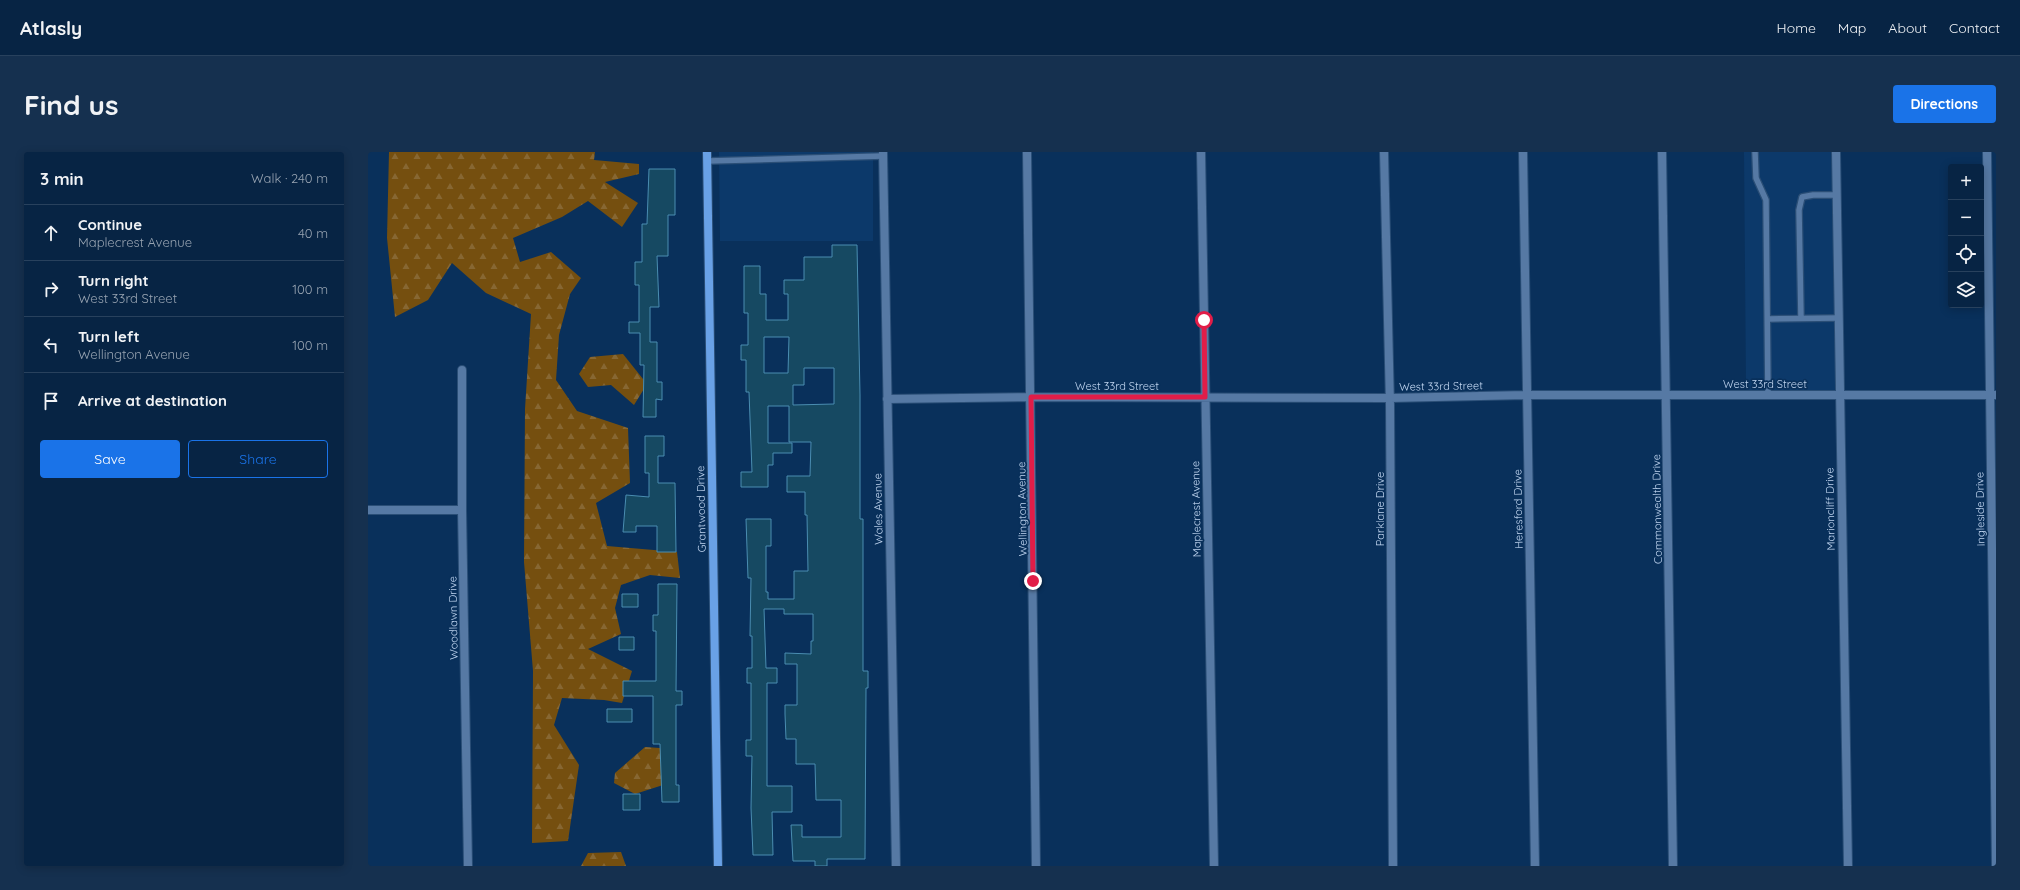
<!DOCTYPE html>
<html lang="en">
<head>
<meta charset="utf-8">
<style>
	body { margin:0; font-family:Quicksand,sans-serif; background:#15304f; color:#f1f3f6 }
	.controls { position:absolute; right:12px; top:12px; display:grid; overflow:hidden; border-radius:4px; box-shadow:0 2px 10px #0003 }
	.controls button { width:36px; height:36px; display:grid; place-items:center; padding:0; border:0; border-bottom:1px solid #28415d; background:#072444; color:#f1f3f6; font:20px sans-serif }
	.stop { position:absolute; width:12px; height:12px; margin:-9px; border:3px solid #e11d48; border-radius:50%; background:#fff }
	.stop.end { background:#e11d48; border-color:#fff; box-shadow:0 1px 4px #0008 }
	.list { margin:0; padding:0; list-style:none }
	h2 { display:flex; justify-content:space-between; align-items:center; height:52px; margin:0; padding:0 16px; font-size:17px }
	h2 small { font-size:13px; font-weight:400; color:#98a4b2 }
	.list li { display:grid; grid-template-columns:26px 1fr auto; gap:12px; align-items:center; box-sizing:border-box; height:56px; padding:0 16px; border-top:1px solid #28415d }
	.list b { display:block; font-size:15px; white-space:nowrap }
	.list p { margin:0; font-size:13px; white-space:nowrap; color:#98a4b2 }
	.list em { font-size:13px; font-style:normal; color:#98a4b2 }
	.actions { display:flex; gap:8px; padding:12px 16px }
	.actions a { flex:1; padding:9px 0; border:1px solid #1a73e8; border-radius:4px; text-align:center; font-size:14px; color:#1a73e8 }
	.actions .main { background:#1a73e8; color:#fff }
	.icon { flex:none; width:22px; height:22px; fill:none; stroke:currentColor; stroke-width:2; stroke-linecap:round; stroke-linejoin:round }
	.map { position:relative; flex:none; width:1628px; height:714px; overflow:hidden; border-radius:4px }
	header { display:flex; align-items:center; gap:24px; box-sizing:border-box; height:56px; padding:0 20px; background:#072444; border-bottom:1px solid #28415d }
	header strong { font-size:19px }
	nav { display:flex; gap:22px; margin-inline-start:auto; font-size:14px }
	.intro { display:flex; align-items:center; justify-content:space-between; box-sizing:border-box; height:96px; padding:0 24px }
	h1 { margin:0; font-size:28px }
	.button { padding:10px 18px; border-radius:4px; background:#1a73e8; color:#fff; font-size:14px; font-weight:700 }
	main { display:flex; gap:24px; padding:0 24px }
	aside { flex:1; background:#072444; border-radius:4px; box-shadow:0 2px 10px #0003 }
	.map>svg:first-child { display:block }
	.built { fill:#0c396a }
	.forest { fill:url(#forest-firs) }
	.building { fill:#164962; stroke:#4a8db1; fill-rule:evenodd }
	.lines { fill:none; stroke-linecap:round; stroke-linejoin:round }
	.lane-casing { stroke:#2a4e76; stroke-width:8 }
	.street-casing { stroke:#2a4e76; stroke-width:10 }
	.secondary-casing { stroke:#2a4e76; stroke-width:10 }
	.lane { stroke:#5679a4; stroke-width:5.5 }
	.street { stroke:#5679a4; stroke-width:8 }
	.secondary { stroke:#69a1e6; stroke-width:8 }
	.route { stroke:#e11d48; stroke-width:5 }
	.labels { text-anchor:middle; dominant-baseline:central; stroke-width:3.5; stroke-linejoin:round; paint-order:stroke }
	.street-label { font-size:11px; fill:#c0d5f0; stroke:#09305b }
</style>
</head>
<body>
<header>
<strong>Atlasly</strong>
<nav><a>Home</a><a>Map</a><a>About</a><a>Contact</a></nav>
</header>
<div class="intro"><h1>Find us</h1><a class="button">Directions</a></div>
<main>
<aside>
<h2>3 min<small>Walk · 240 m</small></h2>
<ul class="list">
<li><svg class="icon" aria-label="ahead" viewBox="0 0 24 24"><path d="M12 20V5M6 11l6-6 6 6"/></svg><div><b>Continue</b><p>Maplecrest Avenue</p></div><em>40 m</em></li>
<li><svg class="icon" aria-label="right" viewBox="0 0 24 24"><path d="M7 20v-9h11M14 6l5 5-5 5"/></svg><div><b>Turn right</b><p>West 33rd Street</p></div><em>100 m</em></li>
<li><svg class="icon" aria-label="left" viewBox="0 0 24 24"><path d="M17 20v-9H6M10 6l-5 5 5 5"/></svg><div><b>Turn left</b><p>Wellington Avenue</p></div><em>100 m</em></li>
<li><svg class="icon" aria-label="arrive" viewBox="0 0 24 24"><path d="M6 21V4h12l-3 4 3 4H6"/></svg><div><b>Arrive at destination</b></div></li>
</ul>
<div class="actions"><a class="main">Save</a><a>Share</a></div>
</aside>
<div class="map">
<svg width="1628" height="714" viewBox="0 0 1628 714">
	<defs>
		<pattern id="forest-firs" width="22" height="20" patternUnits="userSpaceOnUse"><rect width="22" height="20" fill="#754f0f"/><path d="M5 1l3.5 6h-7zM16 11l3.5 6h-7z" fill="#876732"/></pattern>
	</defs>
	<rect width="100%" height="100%" fill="#09305b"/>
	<path class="built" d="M351 0H505V89H352Z
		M1376 0H1468L1471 243H1379L1378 234Z"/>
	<path class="forest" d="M21 0H227L226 8 271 12V22L237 30 270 51 254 75 220 49 194 65 145 86 152 110 183 100 213 126 202 142 191 183 188 228 209 259 260 276 262 331 228 351 239 394 309 400 312 426 282 423 253 433 247 456 253 482 220 497 264 519 254 551 236 548 194 546 186 573 211 613 200 689 164 691 165 519 156 410 157 257 163 162 118 141 84 111 60 148 27 165 19 86Z
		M255 202 279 232 266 253 243 233 220 235 211 222 222 205Z
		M277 595 292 596 303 616 295 633 267 642 246 631 247 621Z
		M253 700 258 714H213L220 701Z"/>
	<path class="building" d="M281 17H307V63H300V104H289L291 155H282V190H289V230H294V248L288 247V265H275L276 213H272V181H261V170H271V133H267V110H274V72H279Z
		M464 93H489L492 243V367H495V519H500V536H498L497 707H459V714H447V709H425L423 673H434V685H473V648H448L447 612H428V587H418L417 562V553H429V512H417V501L443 502V489H445V462H416V457H396L398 516H409V531H399V634H424V660H404L405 703H385L383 656 384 604H378V588H383V531H379V516H384V484H382L383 426H380L378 367H403V394H398V440H400V447H426V419H440L439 363H437V340H419V324H442L443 290H421V254H400V291H424V301H405V313H400V335H373V320H384L381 240H378V208H373V193H380V161H376V114H392V142H398V168H420V142H416V128H436V105H464ZM396 185H421L420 221H396ZM436 216H466V252L425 253V233H436Z
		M277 284H296V304H290V331H307L308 400H289V374H268V380H255L258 343 281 345V321H277Z
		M290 432H309L308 539H314V553H308V633H311V650H294L292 592H285V544H255V529H288V479H285V463H290Z
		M254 442H270V455H254Z
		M251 485H266V498H251Z
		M239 557H264V570H239Z
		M255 642H272V658H255Z"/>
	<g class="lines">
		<defs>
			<path id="lane" d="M1387 0 1388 26 1398 48 1400 243
				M339 9 515 4
				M1433 166 1431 58 1434 45 1445 43H1469
				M1400 167 1470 166"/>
			<path id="street" d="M515 0 528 714
				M659 0 668 714
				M833 0 846 714
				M1016 0 1022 253 1025 714
				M1155 0 1167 714
				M1294 0 1305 714
				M1468 0 1480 714
				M1619 0 1628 714
				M94 218V358L100 714
				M519 247 663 245 1022 246 1159 243H1628
				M0 358H94"/>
			<path id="secondary" d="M339 0 350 714"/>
		</defs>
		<use href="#lane" class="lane-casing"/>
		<use href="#street" class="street-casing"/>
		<use href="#secondary" class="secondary-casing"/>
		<use href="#lane" class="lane"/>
		<use href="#street" class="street"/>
		<use href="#secondary" class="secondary"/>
	</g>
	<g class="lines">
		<path class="route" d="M665 429 663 245H837L836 168"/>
	</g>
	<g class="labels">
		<g class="street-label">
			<text x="1397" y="232">West 33rd Street</text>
			<text x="749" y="234">West 33rd Street</text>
			<text transform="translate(1073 234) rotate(-1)">West 33rd Street</text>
			<text transform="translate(333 357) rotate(-91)">Grantwood Drive</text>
			<text transform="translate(510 357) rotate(-91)">Wales Avenue</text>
			<text transform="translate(654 357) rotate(-91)">Wellington Avenue</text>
			<text transform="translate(828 357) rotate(-91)">Maplecrest Avenue</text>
			<text transform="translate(1012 357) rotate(-90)">Parklane Drive</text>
			<text transform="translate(1150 357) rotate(-91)">Heresford Drive</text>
			<text transform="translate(1289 357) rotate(-91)">Commonwealth Drive</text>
			<text transform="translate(1462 357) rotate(-91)">Marioncliff Drive</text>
			<text transform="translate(1612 357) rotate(-91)">Ingleside Drive</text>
			<text transform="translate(85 466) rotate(-91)">Woodlawn Drive</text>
		</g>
	</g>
</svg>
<div class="controls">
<button>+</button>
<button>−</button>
<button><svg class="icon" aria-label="locate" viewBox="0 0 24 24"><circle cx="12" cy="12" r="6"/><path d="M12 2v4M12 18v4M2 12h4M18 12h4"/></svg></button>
<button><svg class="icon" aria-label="layers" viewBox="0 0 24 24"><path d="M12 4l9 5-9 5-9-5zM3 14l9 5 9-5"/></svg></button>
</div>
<div class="stop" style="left:836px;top:168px"></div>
<div class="stop end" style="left:665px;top:429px"></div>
</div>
</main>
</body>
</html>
